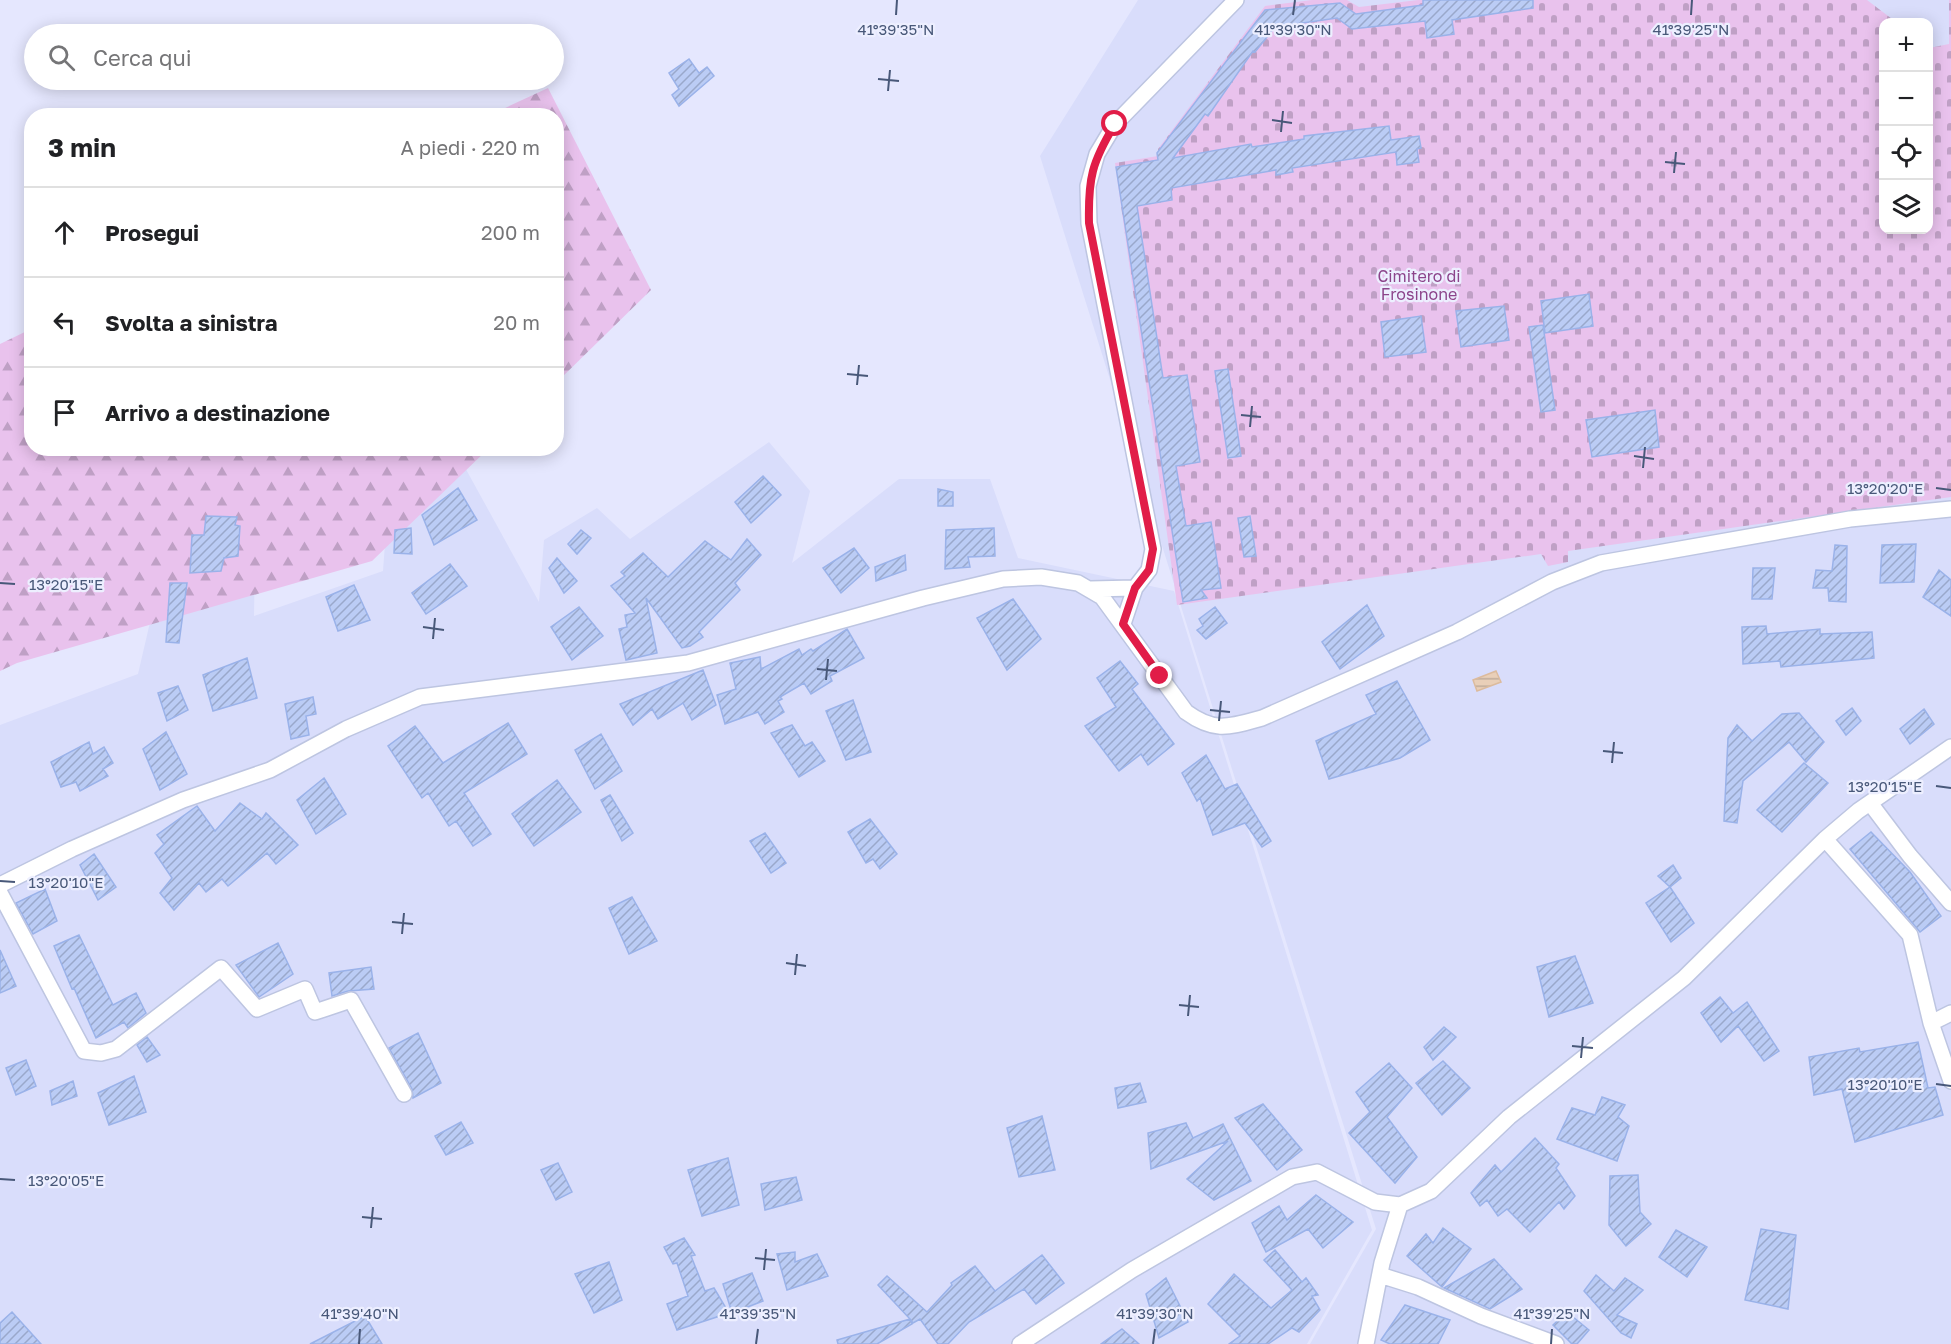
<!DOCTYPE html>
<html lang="it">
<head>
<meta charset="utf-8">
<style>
	body { margin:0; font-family:"Golos Text",sans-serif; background:#f2f2f2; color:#202124 }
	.controls { position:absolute; right:18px; top:18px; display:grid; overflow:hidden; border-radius:12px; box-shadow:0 3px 15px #0003 }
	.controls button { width:54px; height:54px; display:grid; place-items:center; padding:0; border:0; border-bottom:2px solid #e0e0e0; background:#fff; color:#202124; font:30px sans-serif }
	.stop { position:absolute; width:18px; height:18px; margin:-14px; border:4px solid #e11d48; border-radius:50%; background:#fff }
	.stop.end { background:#e11d48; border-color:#fff; box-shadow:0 2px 6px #0008 }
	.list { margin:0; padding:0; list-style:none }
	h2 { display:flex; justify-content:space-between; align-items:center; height:78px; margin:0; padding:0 24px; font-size:26px }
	h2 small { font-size:20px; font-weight:400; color:#757577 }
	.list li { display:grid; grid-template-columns:39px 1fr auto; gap:18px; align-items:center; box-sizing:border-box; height:90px; padding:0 24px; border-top:2px solid #e0e0e0 }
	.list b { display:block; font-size:22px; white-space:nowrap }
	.list em { font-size:20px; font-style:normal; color:#757577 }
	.icon { flex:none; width:33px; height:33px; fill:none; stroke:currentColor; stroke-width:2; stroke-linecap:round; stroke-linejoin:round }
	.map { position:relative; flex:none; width:1951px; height:1344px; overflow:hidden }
	.search { position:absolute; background:#fff; box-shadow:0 3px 15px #0003; left:24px; top:24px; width:540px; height:66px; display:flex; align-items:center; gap:15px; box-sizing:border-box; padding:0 21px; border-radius:33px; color:#757577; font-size:22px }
	.panel { position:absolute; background:#fff; box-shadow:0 3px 15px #0003; left:24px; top:108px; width:540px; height:348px; border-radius:24px }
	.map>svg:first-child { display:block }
	.residential { fill:#d9ddfb; fill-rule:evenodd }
	.forest { fill:url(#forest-firs) }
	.cemetery { fill:url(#cemetery-stones) }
	.water { fill:url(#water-rules); stroke:#dcbb9d; stroke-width:1.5 }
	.building { fill:url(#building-hatch); stroke:#9ab2e9; stroke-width:1.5 }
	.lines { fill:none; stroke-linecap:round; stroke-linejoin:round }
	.street-casing { stroke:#bdc5e1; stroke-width:18 }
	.street { stroke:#fff; stroke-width:15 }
	.route { stroke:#e11d48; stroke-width:8 }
	.ticks { fill:none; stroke:#485879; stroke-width:2 }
	.labels { text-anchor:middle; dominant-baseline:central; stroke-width:4.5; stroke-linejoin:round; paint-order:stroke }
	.park-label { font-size:16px; fill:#8c448b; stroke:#edefff }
	.ticks-label { font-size:15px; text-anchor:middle; fill:#485879; stroke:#edefff; stroke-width:4.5; stroke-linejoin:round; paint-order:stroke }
</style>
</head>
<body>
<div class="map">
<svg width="1951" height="1344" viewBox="0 0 1951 1344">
	<defs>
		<pattern id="forest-firs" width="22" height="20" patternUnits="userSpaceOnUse" patternTransform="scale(1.5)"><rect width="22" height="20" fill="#e9c2ed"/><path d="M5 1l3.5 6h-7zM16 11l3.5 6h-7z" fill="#bfa0c5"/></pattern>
		<pattern id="cemetery-stones" width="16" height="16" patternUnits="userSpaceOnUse" patternTransform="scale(1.5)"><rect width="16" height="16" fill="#e9c2ed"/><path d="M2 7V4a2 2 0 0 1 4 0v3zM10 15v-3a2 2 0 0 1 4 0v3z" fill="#bfa0c5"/></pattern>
		<pattern id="water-rules" width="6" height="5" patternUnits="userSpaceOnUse" patternTransform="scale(1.5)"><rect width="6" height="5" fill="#e9cfb8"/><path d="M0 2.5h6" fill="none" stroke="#bfab9a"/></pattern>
		<pattern id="building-hatch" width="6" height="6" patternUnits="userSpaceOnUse" patternTransform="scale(1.5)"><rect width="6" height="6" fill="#bbccf5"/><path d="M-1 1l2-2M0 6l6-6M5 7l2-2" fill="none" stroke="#9aa8cb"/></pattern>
	</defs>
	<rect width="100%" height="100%" fill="#e5e7fe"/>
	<path class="residential" d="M1138 0H1951V1344H1310L1376 1229 1040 156ZM1884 22H1928V230H1884Z
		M769 442 810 491 792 563 899 479H990L1018 558 1174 591 1372 1230 1307 1344H0V725L138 674 181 489 256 494 254 616 383 571 388 504 457 453 539 602 544 540 597 508 630 539Z"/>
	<path class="forest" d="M548 88 651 290 557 382 556 116 490 115Z
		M31 329 32 448 488 449 372 561 17 663 0 671V344Z"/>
	<path class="cemetery" d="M1312 0H1347L1359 7 1418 0H1867L1896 22H1884V230H1928L1929 48 1949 44V0H1951V497L1568 551V562L1548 566 1541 554 1177 605 1115 163 1158 156V149L1265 6Z"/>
	<path class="water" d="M1496 671 1501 682 1477 691 1473 680Z"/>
	<path class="building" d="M1423 0H1533V8L1452 20 1454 34 1427 38 1425 21 1352 29 1337 18 1275 27 1255 52 1253 51 1208 116 1205 114 1173 158 1251 144 1252 147 1304 139V136L1389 126 1391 140 1419 136 1421 148 1417 149 1419 162 1397 165 1396 152 1292 168 1293 172 1276 175V170L1171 188 1172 200 1137 206 1163 378 1187 375 1200 462 1176 466 1186 526 1211 522 1221 588 1201 590 1207 598 1183 602 1116 167 1158 160 1157 153 1265 10 1340 3 1356 14 1423 5Z
		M689 59 699 73 707 67 714 76 679 106 672 95 679 89 669 73Z
		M1589 294 1593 326 1545 333 1541 301Z
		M1504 306 1509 340 1461 347 1456 311Z
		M1421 316 1426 352 1385 357 1381 322Z
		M1543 325 1555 410 1541 412 1529 327Z
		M1228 369 1241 456 1228 458 1215 371Z
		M1655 410 1659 447 1592 457 1586 420Z
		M763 476 781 495 751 523 735 502Z
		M458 488 477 520 434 545 422 515Z
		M938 489 953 492V506H938Z
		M206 516 237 517 235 525 240 526 238 556 224 558 221 571 190 573 192 535H204Z
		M1250 516 1256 556 1244 557 1238 518Z
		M411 528 412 554 394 553 395 530Z
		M994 528 995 556 968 557 970 567 945 569 946 530Z
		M581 530 591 538 577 554 568 544Z
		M747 539 761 555 735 583 740 590 699 632 703 637 690 646 682 648 646 598 657 653 626 660 619 629 627 627 625 615 635 613 611 586 625 576 621 572 643 553 668 577 705 541 731 560Z
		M1916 544 1914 582 1880 583 1882 545Z
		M1835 545 1847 546 1846 602 1829 601 1828 588H1813L1816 570 1832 571Z
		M854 548 869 568 841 593 823 568Z
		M905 555 906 570 876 581 875 567Z
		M557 558 577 581 564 593 549 568Z
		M450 564 467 586 426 614 412 593Z
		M1753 568H1775L1772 599H1752Z
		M1939 570 1951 580V616L1923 597Z
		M170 583H187L179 643 166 642Z
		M354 585 370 620 338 631 326 597Z
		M1013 599 1041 639 1007 670 977 618Z
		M1367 605 1384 636 1340 669 1322 642Z
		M579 607 603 636 572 660 551 627Z
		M1215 607 1227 623 1206 639 1197 630 1203 626 1199 619Z
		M1766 626 1767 634 1820 629V634L1872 632 1874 658 1781 667 1780 661 1743 664 1742 627Z
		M847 629 864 658 830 676 832 681 811 694 804 683 780 697 782 699 778 701 784 712 765 724 758 712 725 724 717 695 736 689 730 663 760 657 761 669 799 649 802 655 811 649 813 651Z
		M247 658 257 698 213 711 203 675Z
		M1120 661 1138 684 1132 689 1174 744 1148 765 1141 754 1119 771 1085 726 1116 707 1097 678Z
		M703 670 716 705 692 720 683 703 658 719 652 709 633 725 620 704Z
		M1397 681 1430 740 1400 758 1329 779 1316 741 1376 714 1366 695Z
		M178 686 188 710 167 721 158 693Z
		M313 697 316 714 306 716 309 735 291 739 285 704Z
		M853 700 871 752 846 760 826 711Z
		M1852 708 1861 721 1846 735 1836 721Z
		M1924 709 1934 724 1910 744 1900 729Z
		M1799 713 1824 742 1806 762 1789 742 1743 781 1737 823 1724 821 1728 738 1737 725 1752 741 1782 714Z
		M508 723 527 754 464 793 491 834 473 846 456 821 449 826 428 793 422 798 388 746 415 726 443 763Z
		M792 725 805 746 812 742 825 761 799 777 771 733Z
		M166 732 187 774 160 790 143 749Z
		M601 734 622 771 595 789 575 750Z
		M89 742 93 754 104 747 113 763 103 769 108 776 80 791 76 782 61 787 51 762Z
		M1206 755 1225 789 1237 784 1271 841 1262 847 1245 823 1213 835 1200 798 1197 801 1182 773Z
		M1804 763 1828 783 1782 832 1757 810Z
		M324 778 346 814 316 834 297 800Z
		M557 780 581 812 534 846 512 814Z
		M610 795 633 833 622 841 601 800Z
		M240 803 262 819 266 813 298 845 276 864 267 853 228 886 222 879 206 892 199 883 174 910 160 893 172 878 155 853 164 844 157 835 197 806 215 831Z
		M870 819 897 854 880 869 873 859 866 863 848 832Z
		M1871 832 1910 872 1941 916 1920 932 1850 849Z
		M765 833 786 863 771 873 750 841Z
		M94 854 116 887 98 900 80 865Z
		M1673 865 1681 878 1670 887 1658 876Z
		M1670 887 1694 923 1671 942 1646 903Z
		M45 889 57 921 33 934 16 903Z
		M632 897 657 941 629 954 609 908Z
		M79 935 113 1005 136 993 146 1013 128 1028 124 1022 96 1038 74 988 72 989 54 946Z
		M278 943 293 974 259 997 236 965Z
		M0 950 16 986 0 993Z
		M1575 956 1593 1003 1549 1017 1537 967Z
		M371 967 374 989 348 991 332 996 329 973Z
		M1720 997 1733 1013 1747 1002 1779 1051 1764 1061 1738 1026 1721 1042 1701 1013Z
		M1444 1027 1456 1037 1433 1060 1424 1047Z
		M418 1033 441 1083 413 1098 412 1089 389 1048Z
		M147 1037 160 1055 147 1062 137 1045Z
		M1918 1042 1928 1088 1935 1087 1943 1115 1855 1142 1842 1089 1814 1095 1809 1057 1859 1048 1860 1052Z
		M26 1060 36 1086 16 1095 6 1068Z
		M1443 1061 1470 1088 1442 1115 1416 1083Z
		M1389 1063 1412 1088 1387 1117 1417 1157 1395 1183 1349 1133 1370 1112 1356 1092Z
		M134 1076 146 1112 109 1125 98 1093Z
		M73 1081 77 1096 52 1105 50 1091Z
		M1140 1083 1146 1102 1118 1108 1115 1088Z
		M1602 1097 1625 1105 1618 1117 1629 1126 1617 1161 1557 1139 1572 1108 1595 1115Z
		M1263 1104 1302 1150 1277 1170 1235 1118Z
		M1042 1116 1055 1170 1019 1177 1007 1128Z
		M461 1122 473 1143 446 1155 435 1136Z
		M1186 1123 1193 1138 1223 1124 1251 1181 1214 1200 1187 1179 1228 1141 1151 1169 1148 1133Z
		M1535 1138 1559 1164 1556 1168 1575 1196 1564 1209 1559 1202 1530 1232 1507 1209 1498 1216 1487 1200 1480 1206 1471 1193 1495 1165 1501 1172Z
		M728 1158 739 1205 702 1216 688 1170Z
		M558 1163 572 1192 556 1200 541 1170Z
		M1638 1175 1640 1212 1651 1224 1626 1246 1609 1225 1610 1176Z
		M796 1177 802 1200 765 1210 761 1184Z
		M1316 1195 1353 1222 1323 1248 1308 1229 1266 1252 1252 1223 1279 1206 1287 1220Z
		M1443 1228 1471 1249 1442 1287 1407 1256 1426 1234 1433 1243Z
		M1761 1229 1796 1235 1788 1309 1745 1300Z
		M1676 1230 1707 1247 1687 1277 1659 1257Z
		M684 1238 695 1255 691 1256 705 1291 714 1288 729 1313 677 1330 667 1304 688 1296 677 1263 673 1264 664 1247Z
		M1275 1250 1302 1282 1306 1278 1318 1295 1312 1296 1320 1310 1299 1332 1292 1328 1268 1344H1229L1240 1336 1208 1304 1234 1274 1271 1308 1292 1290 1264 1260Z
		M795 1252V1262L817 1254 828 1276 787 1290 777 1254Z
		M1042 1255 1064 1283 1036 1304 1024 1289 969 1322 948 1344H938L920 1319 913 1323 910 1319 912 1324 877 1344H838L837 1340 910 1319 878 1285 887 1276 927 1312 952 1285 951 1283 975 1266 995 1291Z
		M1494 1259 1522 1289 1490 1309 1444 1288Z
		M609 1262 622 1300 594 1313 575 1274Z
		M752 1273 763 1301 732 1313 723 1284Z
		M1596 1275 1614 1291 1625 1278 1643 1290 1617 1315 1637 1324 1631 1338 1621 1333 1584 1291Z
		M1166 1278 1188 1322 1159 1338 1146 1294Z
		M1405 1305 1450 1320 1438 1344H1390L1381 1340Z
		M12 1312 41 1344H0V1323Z
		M1567 1312 1589 1330 1577 1344H1572L1553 1325Z
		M365 1316 382 1344H310Z
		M1122 1329 1139 1344H1101Z"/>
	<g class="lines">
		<defs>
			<path id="street" d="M1090 589 1135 588
				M1123 624 1135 588 1149 570 1153 549 1089 223 1088 186 1097 154 1115 124 1236 0
				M1870 803 1910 856 1951 903
				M1825 839 1910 935 1931 1023 1951 1013
				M0 885 72 849 183 800 270 770 346 729 420 697 688 663 923 598 1003 579 1041 577 1078 583 1102 597 1186 712C1215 733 1229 727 1262 718L1457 632 1552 582 1601 563 1850 519 1951 509
				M0 893 84 1051 101 1053 116 1049 221 968 257 1009 305 989 315 1012 351 1000 404 1094
				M1931 1023 1951 1081
				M1380 1275 1418 1287 1481 1316 1556 1344
				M1020 1344 1132 1270 1292 1177 1317 1172 1375 1202 1400 1205 1431 1191 1509 1117 1684 978 1825 839 1858 811 1951 747
				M1366 1344 1382 1263 1400 1205"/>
		</defs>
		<use href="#street" class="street-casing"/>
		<use href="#street" class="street"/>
	</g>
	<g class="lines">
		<path class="route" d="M1115 124C1092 162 1088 178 1089 223L1153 549 1149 570 1135 588 1123 624 1160 676"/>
	</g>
	<path class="ticks" d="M896 15 897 0M1293 15 1295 0M1691 15 1692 0M878 79 899 81M888 91 890 70M1272 120 1292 123M1281 132 1283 111M1665 162 1685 164M1674 173 1676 152M847 374 868 376M857 385 859 365M1241 415 1261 417M1250 427 1252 406M1634 456 1654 459M1643 468 1645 447M1936 488 1951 490M0 583 15 584M423 627 444 630M433 639 435 618M817 669 837 671M826 680 828 659M1210 710 1230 712M1219 721 1221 701M1603 751 1623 753M1612 763 1614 742M1936 786 1951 788M0 881 15 882M392 922 413 924M402 934 404 913M786 963 806 966M795 975 797 954M1179 1005 1199 1007M1188 1016 1190 995M1572 1046 1593 1048M1581 1058 1583 1037M1936 1084 1951 1086M0 1179 15 1180M362 1217 382 1219M371 1228 373 1207M755 1258 775 1260M764 1270 766 1249M359 1344 360 1329M756 1344 758 1329M1153 1344 1155 1329M1551 1344 1552 1329"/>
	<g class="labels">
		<g class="park-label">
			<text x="1419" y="276">Cimitero di<tspan x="1419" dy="18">Frosinone</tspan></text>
		</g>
	</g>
	<g class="ticks-label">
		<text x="896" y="35">41°39'35"N</text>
		<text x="1293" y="35">41°39'30"N</text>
		<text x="1691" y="35">41°39'25"N</text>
		<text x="1885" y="494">13°20'20"E</text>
		<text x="66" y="590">13°20'15"E</text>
		<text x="1885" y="792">13°20'15"E</text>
		<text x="66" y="888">13°20'10"E</text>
		<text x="1885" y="1090">13°20'10"E</text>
		<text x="66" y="1186">13°20'05"E</text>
		<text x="360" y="1319">41°39'40"N</text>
		<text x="758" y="1319">41°39'35"N</text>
		<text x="1155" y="1319">41°39'30"N</text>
		<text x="1552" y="1319">41°39'25"N</text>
	</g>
</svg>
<div class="controls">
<button>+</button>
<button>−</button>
<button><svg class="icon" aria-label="locate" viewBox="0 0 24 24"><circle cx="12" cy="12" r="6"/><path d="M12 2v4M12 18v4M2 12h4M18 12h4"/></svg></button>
<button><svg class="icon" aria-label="layers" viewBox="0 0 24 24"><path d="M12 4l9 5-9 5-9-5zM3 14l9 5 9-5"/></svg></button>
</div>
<div class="stop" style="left:1115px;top:124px"></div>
<div class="stop end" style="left:1160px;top:676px"></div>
<div class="search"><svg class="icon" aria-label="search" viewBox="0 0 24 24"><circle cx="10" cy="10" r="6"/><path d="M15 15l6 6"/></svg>Cerca qui</div>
<section class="panel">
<h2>3 min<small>A piedi · 220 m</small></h2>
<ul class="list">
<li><svg class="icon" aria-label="ahead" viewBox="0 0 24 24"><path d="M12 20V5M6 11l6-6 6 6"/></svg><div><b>Prosegui</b></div><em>200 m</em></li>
<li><svg class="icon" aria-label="left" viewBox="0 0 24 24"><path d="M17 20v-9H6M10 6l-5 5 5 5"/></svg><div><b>Svolta a sinistra</b></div><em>20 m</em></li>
<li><svg class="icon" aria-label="arrive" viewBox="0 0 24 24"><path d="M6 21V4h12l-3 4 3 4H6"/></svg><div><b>Arrivo a destinazione</b></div></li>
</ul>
</section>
</div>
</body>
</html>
